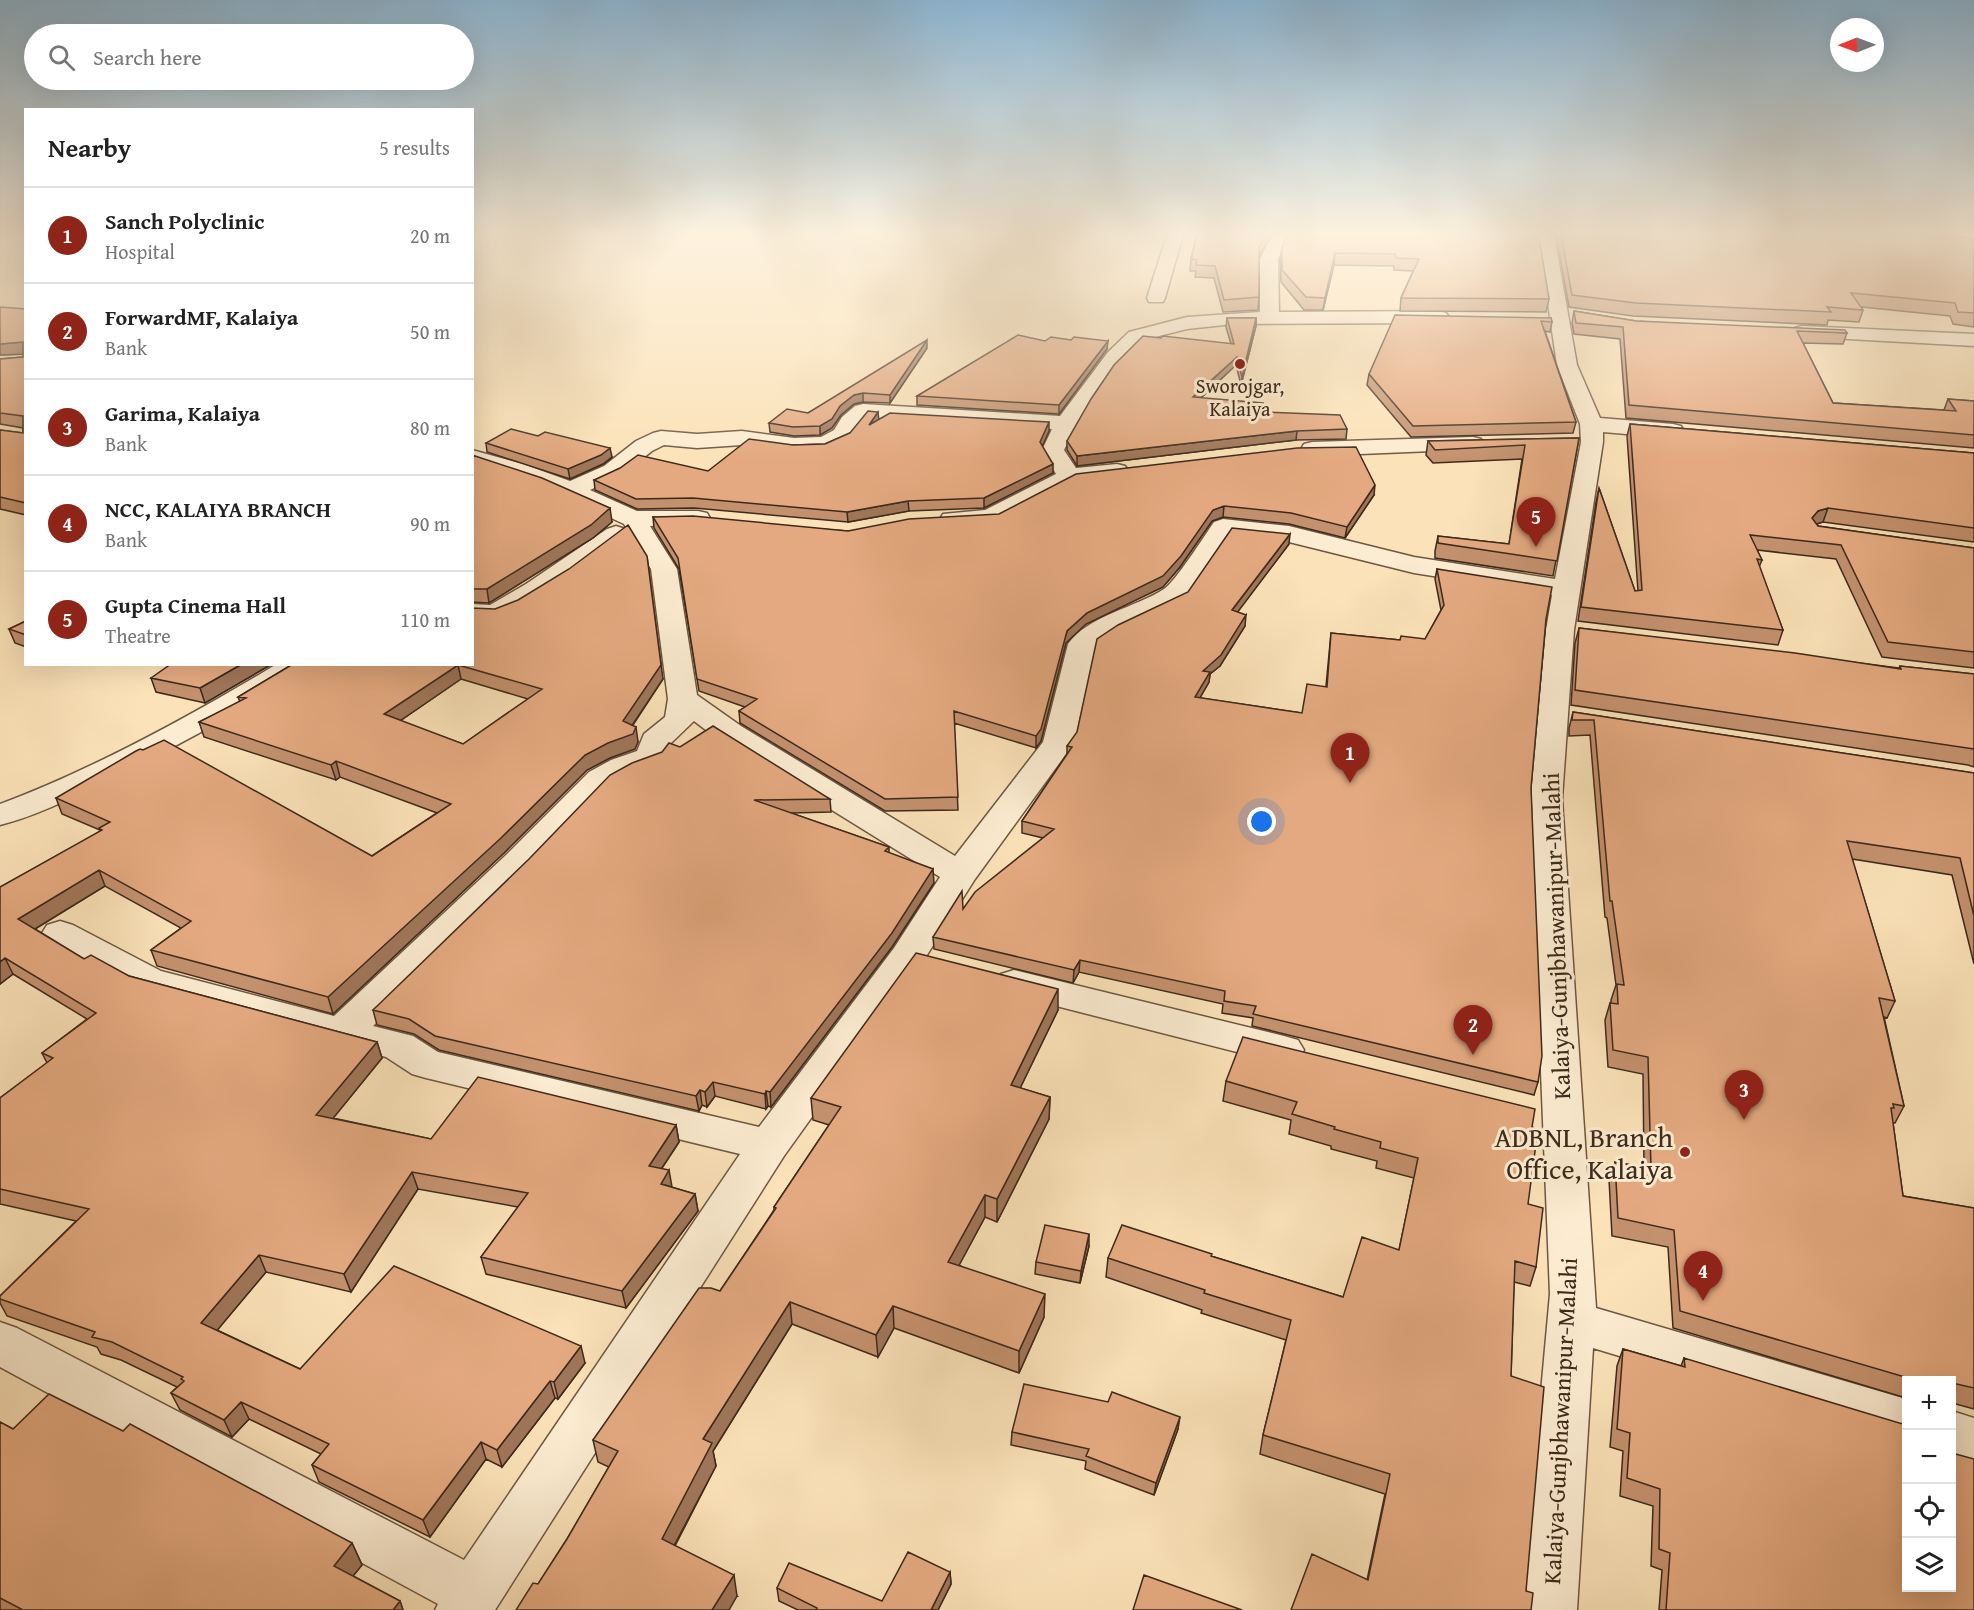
<!DOCTYPE html>
<html lang="en">
<head>
<meta charset="utf-8">
<style>
	body { margin:0; font-family:"Gentium Book Plus",serif; background:#f2f2f2; color:#222 }
	.controls { position:absolute; right:18px; bottom:18px; display:grid; overflow:hidden; border-radius:0px; box-shadow:0 6px 24px #0002 }
	.controls button { width:54px; height:54px; display:grid; place-items:center; padding:0; border:0; border-bottom:2px solid #e0e0e0; background:#fff; color:#222; font:30px sans-serif }
	.compass { position:absolute; left:1830px; top:18px; width:54px; height:54px; border-radius:50%; background:#fff; box-shadow:0 6px 24px #0002; rotate:269deg }
	.you { position:absolute; left:1262px; top:822px; width:21px; height:21px; margin:-15px; border:4px solid #fff; border-radius:50%; background:#1a73e8; box-shadow:0 0 0 9px #1a73e833 }
	.badge { display:grid; place-items:center; width:39px; height:39px; border-radius:50%; background:#8f2418; color:#fff; font-size:20px; font-weight:700 }
	.pin { position:absolute; translate:-50% -50px; filter:drop-shadow(0 2px 3px #0008) }
	.pin::after { content:''; position:absolute; top:32px; width:21px; height:18px; background:inherit; clip-path:polygon(0 0,100% 0,50% 100%) }
	.list { margin:0; padding:0; list-style:none }
	h2 { display:flex; justify-content:space-between; align-items:center; height:78px; margin:0; padding:0 24px; font-size:26px }
	h2 small { font-size:20px; font-weight:400; color:#767676 }
	.list li { display:grid; grid-template-columns:39px 1fr auto; gap:18px; align-items:center; box-sizing:border-box; height:96px; padding:0 24px; border-top:2px solid #e0e0e0 }
	.list b { display:block; font-size:22px; white-space:nowrap }
	.list p { margin:0; font-size:20px; white-space:nowrap; color:#767676 }
	.list em { font-size:20px; font-style:normal; color:#767676 }
	.icon { flex:none; width:33px; height:33px; fill:none; stroke:currentColor; stroke-width:2; stroke-linecap:round; stroke-linejoin:round }
	.map { position:relative; flex:none; width:1974px; height:1610px; overflow:hidden }
	.search { position:absolute; background:#fff; box-shadow:0 6px 24px #0002; left:24px; top:24px; width:450px; height:66px; display:flex; align-items:center; gap:15px; box-sizing:border-box; padding:0 21px; border-radius:33px; color:#767676; font-size:22px }
	.panel { position:absolute; background:#fff; box-shadow:0 6px 24px #0002; left:24px; top:108px; width:450px; height:558px; border-radius:0px }
	.map>svg:first-child { display:block }
	.lines { fill:none; stroke-linecap:round; stroke-linejoin:round }
	.minor-casing { stroke:#6d5742; stroke-width:3 }
	.minor { fill:#fcecd1; fill-rule:evenodd }
	.wall { fill:#c4916e; stroke:#3e291b; stroke-width:1.5; fill-rule:evenodd }
	.shaded-wall { fill:#a0765a; stroke:#3e291b; stroke-width:1.5 }
	.building { fill:#e4a980; stroke:#3e291b; stroke-width:1.5; fill-rule:evenodd }
	.poi-dot { fill:#8f2418; stroke:#fcecd1; stroke-width:2 }
	.labels { text-anchor:middle; dominant-baseline:central; stroke-width:6; stroke-linejoin:round; paint-order:stroke }
	.far-poi-label { font-size:20px; fill:#3e291b; stroke:#fcecd1 }
	.street-label { font-size:24px; fill:#3e291b; stroke:#fcecd1 }
	.near-poi-label { font-size:28px; fill:#3e291b; stroke:#fcecd1; text-anchor:end }
</style>
</head>
<body>
<div class="map">
<svg width="1974" height="1610" viewBox="0 0 1974 1610">
	<rect width="100%" height="100%" fill="#fbe2b8"/>
	<filter id="stains"><feTurbulence type="fractalNoise" baseFrequency=".00333" numOctaves="4"/><feColorMatrix values="0 0 0 0 .2 0 0 0 0 .09 0 0 0 0 .02 0 0 0 .5 -.17"/></filter>
	<radialGradient id="worn" r=".72"><stop offset=".6" stop-color="#630" stop-opacity="0"/><stop offset="1" stop-color="#630" stop-opacity=".3"/></radialGradient>
	<g class="lines">
		<defs>
			<path id="minor" d="M1167 235H1183L1165 298 1163 302H1149L1147 298Z
				M1272 235H1288L1278 259 1279 312 1439 311 1446 313 1449 317 1446 321 1439 323 1234 324 1187 329 1143 340 1122 360 1077 424 1064 450 1076 468 1117 464 1125 466 1129 471 1125 476 1075 483 999 522C982 526 960 528 943 524L940 519 943 514 985 510 1056 474 1042 450 1052 429 868 418 859 426 850 440 826 451 794 452 742 445 697 448 664 445 652 451 620 476 590 490 637 511H698L707 513 710 518 707 523 650 526 677 569 697 695 741 726 955 856 1043 742 1068 644C1087 616 1137 607 1164 589 1175 582 1205 535 1214 522L1223 519 1289 526 1414 557 1555 579 1581 442 1580 424 1557 365 1538 235H1554L1577 365 1600 418 1673 424 1681 426 1684 431 1681 436 1673 438 1603 432V442L1574 630 1562 799 1596 1308 1906 1399V1443L1593 1348 1577 1610H1521L1550 1294 1530 799 1546 630 1552 595 1414 573 1289 542 1230 535 1186 600 1116 634 1095 648 1074 743 975 879 920 966 784 1156 495 1610H435L438 1604 0 1367V1322L17 1328 464 1560 740 1154 426 1078 412 1074 386 1057 136 990 47 941 42 933 47 925 60 921 73 925 161 971 334 1016 506 855 589 772 611 760 637 751 644 734 665 717 668 699 651 569 624 524 562 495 507 474 472 464V450L523 464 570 481 604 466 636 441 653 433 661 431 697 434 742 431 794 438 821 437 834 430 842 417 855 406 863 404 1060 416 1108 352 1129 332 1187 317 1260 312V259ZM694 721 719 740 940 877 894 948 759 1127 438 1052 413 1036 373 1026 530 871 611 786 633 774 663 763 668 756 670 744Z
				M1802 326 1974 334V346L1795 336 1792 332 1795 328Z
				M1473 437 1481 439 1484 444 1481 449 1312 456 1304 454 1301 449 1304 444 1312 442Z
				M616 526 625 529 629 534 625 539C597 564 539 605 505 619 495 623 483 621 472 620V604L490 605 526 584 607 529Z
				M277 664H312L308 670C241 711 173 749 102 783 69 799 36 816 0 825V804C92 770 192 715 277 664Z
				M1014 970 1284 1036 1298 1040 1304 1050 1298 1060 1284 1064 1001 992 995 983 1001 974Z
				M1952 1411 1974 1418V1464L1952 1457Z"/>
		</defs>
		<use href="#minor" class="minor-casing"/>
		<use href="#minor" class="minor"/>
	</g>
	<path class="wall" d="M1195 235H1271L1259 257V297L1258 310 1223 312 1214 278 1195 277 1196 271H1190L1191 259 1195 241Z
		M1510 235 1549 299 1546 312 1400 311 1401 298 1413 271 1394 270V266L1334 265 1323 310H1304L1281 282 1280 259 1282 248Z
		M1556 235H1912L1974 238V327L1953 324 1950 316 1861 307 1863 310 1859 322 1828 320 1827 325 1633 316 1569 307Z
		M26 309V515L0 509V430L23 433V428L0 424V359L23 357V354L0 355Z
		M1574 311 1636 321 1847 333 1843 344 1803 343 1833 403 1944 410 1948 399 1974 401V448L1626 418 1620 339 1574 334 1572 323Z
		M1227 318H1256V326L1241 385 1236 365 1201 398 1347 429 1346 439 1296 440 1077 466 1067 450V441L1161 338 1231 344 1226 327Z
		M1551 318 1552 322 1550 332 1545 331 1576 422 1573 433 1411 437 1367 385 1369 374Z
		M1045 341 1107 349 1059 414 917 405V396Z
		M927 348 890 403 863 402 854 404 841 415 832 428 820 435 794 436 770 432 769 423 808 413Z
		M879 420 1049 431 1042 446 1053 473 984 508 909 511 848 522 694 508 637 509 595 490 594 480 708 471 793 445 825 444Z
		M1630 424 1974 453V542L1823 522 1817 524 1818 526 1974 548V668L1882 657 1836 559 1757 550 1762 560 1759 567 1783 630 1778 645 1578 621 1596 502 1599 488 1635 591H1638L1627 436Z
		M538 436 612 457 603 464 570 479 487 452 486 443Z
		M1579 438 1553 576 1435 558V551L1438 536 1509 544 1522 459 1433 463 1426 455 1428 441Z
		M472 455 612 522 593 538 489 603 472 602Z
		M1374 495 1345 538 1289 524 1223 517 1212 521 1180 567 1163 587 1086 624 1066 643 1041 741 1036 748 954 723 958 810 885 811 740 723 739 711 745 707 699 691 679 569 654 528 653 517 848 531Z
		M1289 544 1237 612 1245 626 1220 666 1210 674 1209 682 1200 698 1302 713 1326 686 1331 633 1400 640 1425 639 1441 610 1435 579 1437 569 1546 619 1531 788 1538 1082 1534 1095 1252 1026 1253 1018 1222 1013 1223 1004 1079 972 1073 983 934 949 933 937 1043 838 1022 833V821L1067 754V746Z
		M26 621V647L15 643 9 629Z
		M1579 628 1899 668 1900 666 1974 674V767L1968 765 1571 705 1575 643Z
		M272 664 205 703 156 692 151 678Z
		M293 664H472L663 679 633 725 638 742 635 749 610 758 587 770 504 853 333 1014 157 966 151 950 181 928 105 886 35 929 84 959 129 976 377 1042 382 1058 333 1118 431 1139 676 1125 679 1142 662 1168 671 1187 695 1194 698 1211 626 1308 486 1274 481 1257 518 1207 418 1189 351 1292 266 1272 217 1330 300 1369 585 1363 558 1399 555 1398 502 1467 486 1459 430 1537 319 1482 312 1465 321 1454 249 1419 232 1437 180 1410 171 1393 177 1387 121 1360 101 1354 97 1347 7 1316 0 1303V1296L76 1221 0 1204V1098L47 1063 42 1053 87 1019 13 974 0 984V887L100 832V830L62 814 56 798 372 856 437 813 340 777 336 780 204 737 199 722 240 702 238 697ZM461 679 528 699 463 744 400 721Z
		M1573 712 1974 773V964L1952 875 1852 859 1895 1001 1887 1018 1884 1017 1904 1106 1895 1123H1893L1903 1196 1974 1208V1409L1952 1403V1380H1906V1398L1673 1328 1668 1247 1612 1236 1609 1179 1615 1162 1644 1167 1643 1074 1608 1067 1605 1020 1610 1003H1611V1000L1616 985 1607 918 1605 917 1590 735 1569 736V728Z
		M680 747 830 799 831 812 791 813 889 847V853L934 883 892 947 771 1107 768 1106 766 1109 715 1096 707 1107 702 1105 699 1111 439 1050 414 1034 377 1025 373 1010Z
		M1058 1010 1020 1088 1050 1097 1049 1119 997 1222 985 1217 959 1265 1044 1317 1019 1373 894 1328 878 1357 792 1324 713 1451 716 1466 675 1546 737 1596 538 1584 567 1539 609 1467 598 1462 593 1440 720 1291 774 1210V1207L829 1125 813 1120 811 1098Z
		M1226 1081 1532 1127 1528 1204 1536 1267 1530 1286 1514 1282 1511 1376 1526 1591 1367 1580 1385 1494 1260 1454 1263 1435 1286 1340 1201 1313 1202 1310 1106 1277 1108 1258 1211 1256 1343 1297 1399 1250 1414 1178 1376 1168 1377 1161 1331 1149V1146L1289 1134 1291 1120 1223 1101Z
		M1089 1246 1080 1283 1035 1274 1036 1262Z
		M1623 1349 1681 1366 1684 1358 1974 1610H1659L1662 1570 1651 1566 1653 1506 1620 1496 1623 1451 1610 1447 1617 1366Z
		M0 1422 13 1429 123 1431 352 1543 362 1565 353 1576 400 1601 403 1610H0Z
		M1178 1429 1154 1495 1085 1469 1086 1461 1011 1445 1012 1432Z
		M950 1572 951 1584 938 1610H798L779 1601 777 1588 882 1601Z"/>
	<path class="shaded-wall" d="M1266 235H1271L1258 259 1259 247Z
		M1335 253 1334 265 1323 310 1325 298Z
		M1256 318V326L1241 385 1242 377Z
		M927 340V348L890 403V395Z
		M1108 341 1107 349 1059 414V405Z
		M23 342 26 354 0 355V344Z
		M1237 357 1236 365 1192 406 1193 397Z
		M863 393V402L854 404 841 415 832 428 820 435V426L840 406 854 395Z
		M878 412 879 421 869 425Z
		M1049 422V431L1040 451V442Z
		M1297 431 1296 440 1077 466V456Z
		M610 448 612 457 603 464 570 479 568 469Z
		M1053 464V473L984 508V498Z
		M1375 485 1374 495 1345 538 1347 527Z
		M908 501 909 511 848 522 847 512Z
		M1224 506 1223 517 1212 521 1180 567 1163 587 1086 624 1066 643 1041 741 1036 748V736L1067 631 1087 613 1213 510Z
		M610 508 612 522 593 538 489 603 487 589Z
		M1828 508 1823 522 1813 525 1812 518 1818 511Z
		M1290 534 1289 544 1231 621 1232 610Z
		M647 556 663 679 625 736 623 721Z
		M1246 615 1245 626 1220 666 1210 674 1209 682 1194 708 1195 697 1203 671Z
		M242 664H272L205 703 200 688Z
		M458 665 461 679 388 729 384 714Z
		M636 727 638 742 635 749 610 758 587 770 504 853 333 1014 328 997 585 755Z
		M336 761 340 777 336 780 331 765Z
		M933 869 934 883 892 947 771 1107 770 1092Z
		M99 870 105 886 25 935 18 919Z
		M5 958 13 974 0 984V962Z
		M1080 960 1079 972 1073 983 1074 970Z
		M1058 989V1010L1011 1107V1085Z
		M377 1042 382 1058 322 1132 316 1115Z
		M713 1082 715 1096 707 1107 705 1092Z
		M700 1090 702 1105 699 1111 696 1096Z
		M766 1091 768 1106 766 1109 765 1094Z
		M1050 1097 1049 1119 997 1222V1199Z
		M676 1125 679 1142 652 1183 649 1166Z
		M669 1170 672 1187 661 1184Z
		M412 1172 418 1189 351 1292 344 1274Z
		M695 1194 698 1211 626 1308 622 1291Z
		M985 1195V1217L949 1284 948 1262Z
		M1089 1234V1246L1080 1283 1081 1271Z
		M259 1255 266 1272 209 1340 201 1323Z
		M1045 1294 1044 1317 1019 1373V1351Z
		M790 1302 792 1324 713 1451 716 1466 666 1561 662 1539 703 1439Z
		M893 1306 894 1328 878 1357 876 1335Z
		M581 1346 585 1363 558 1399 554 1382Z
		M550 1381 555 1398 502 1467 497 1450Z
		M241 1402 249 1419 232 1437 224 1420Z
		M1180 1417 1178 1429 1154 1495 1156 1483Z
		M481 1442 486 1459 430 1537 423 1520Z
		M352 1543 362 1565 344 1587 334 1566Z
		M950 1572 951 1584 938 1610H931Z
		M734 1575 737 1596 729 1610H712Z
		M400 1601 403 1610H393Z"/>
	<path class="building" d="M1197 235H1266L1259 247V297L1224 300 1215 266 1196 265 1197 260 1191 259Z
		M1287 235H1510L1539 237 1549 299 1401 298 1419 259 1396 258 1395 254 1335 253 1325 298 1306 297 1282 270V248Z
		M1561 235H1912L1974 238V313L1958 312 1955 303 1851 293 1863 310 1827 307 1831 312 1636 303 1572 295Z
		M0 307 26 309V503L0 497V430L23 433V416L0 413V359L23 357V342L0 344Z
		M1574 311 1636 321 1845 330 1847 333 1797 331 1833 403 1956 411 1948 399 1974 401V435L1629 405 1623 327 1576 323Z
		M1395 315 1551 318 1552 322 1541 321 1576 422 1413 426 1369 374Z
		M1227 318H1256L1242 377 1237 357 1193 397 1263 403 1261 412 1340 415 1347 429 1297 431 1077 456 1067 441 1091 399 1114 365 1143 336 1161 338 1163 336 1234 344Z
		M1018 335 1045 341 1051 337 1071 340 1074 337 1108 341 1059 405 917 396Z
		M927 340 890 395 863 393 854 395 840 406 832 419 820 426 793 427 769 423 787 409 808 413Z
		M868 411 878 412 869 425 890 413 1049 422 1040 442 1053 464 984 498 908 501 847 512 693 498 636 499 594 480 620 468 638 455 708 471 749 439 793 445 825 444 850 433Z
		M1630 424 1974 453V528L1828 508 1818 511 1812 518 1818 526 1974 548V652L1888 642 1841 545 1750 535 1762 560 1757 559 1783 630 1581 607 1599 488 1635 591 1642 590Z
		M511 429 538 436 545 432 610 448 601 455 568 469 486 443Z
		M1579 438 1557 561 1438 543V536L1509 544 1525 445 1435 450 1428 441Z
		M1356 447 1375 485 1347 527 1291 513 1224 506 1213 510 1181 556 1163 576 1087 613 1067 631 1041 729 1036 736 954 711 958 797 885 799 739 711 757 699 697 679 678 558 653 517 693 516 848 531 909 519 999 514 1076 474 1297 448Z
		M472 455 542 478 610 508 591 525 487 589H472Z
		M628 525 647 556 661 665 623 721 636 727 633 734 608 743 585 755 501 838 328 997 151 950 191 921 99 870 18 919 84 959 91 955 129 976 377 1042 316 1115 431 1139 478 1077 676 1125 649 1166 669 1170 661 1184 695 1194 622 1291 481 1257 528 1193 412 1172 344 1274 259 1255 201 1323 300 1369 394 1266 581 1346 554 1382 550 1381 497 1450 481 1442 423 1520 312 1465 329 1444 241 1402 224 1420 171 1393 184 1381 181 1379 183 1377 112 1342 92 1337 95 1332 0 1299V1296L89 1209 0 1189V1098L53 1058 42 1053 96 1013 5 958 0 962V887L102 830 99 828 110 822 56 798 136 751 140 749 143 750 164 740 372 856 451 804 336 761 331 765 199 722 246 698 238 697 293 664H472V608L495 609 518 600 569 569ZM458 665 542 689 463 744 384 714Z
		M1232 528 1290 534 1232 610 1246 615 1221 655 1203 671 1210 672 1195 697 1302 713 1307 684 1327 687 1331 633 1400 640 1401 636 1425 639 1444 605 1437 569 1552 587 1546 619 1531 788 1542 1056 1538 1082 1253 1014 1256 1006 1224 1001 1225 991 1080 960 1074 970 933 937 962 891 963 909 975 892 1054 829 1022 821 1072 747 1067 746 1077 732 1097 639 1118 625 1188 592Z
		M26 621V635L9 629Z
		M1579 628 1795 653 1901 669 1900 666 1974 674V749L1575 690Z
		M171 664H242L200 688 151 678Z
		M1573 712 1974 773V916L1960 858 1847 841 1895 1001 1879 998 1904 1106 1893 1104 1894 1108H1891L1903 1196 1974 1208V1388L1952 1383V1380H1942L1937 1379V1380H1915L1680 1311 1674 1230 1618 1218 1615 1162 1651 1169 1648 1057 1613 1050 1610 1003 1618 1004 1617 984 1624 985 1612 901H1610L1594 720H1572Z
		M713 726 830 799 754 800 889 847 885 851 933 869 892 933 770 1092 766 1091 765 1094 713 1082 705 1092 700 1090 696 1096 435 1036 409 1019 373 1010 529 859 610 775 632 763 662 752 669 743 680 747Z
		M916 953 1058 989 1011 1085 1050 1097 997 1199 985 1195 948 1262 1045 1294 1019 1351 893 1306 876 1335 790 1302 703 1439 712 1443 662 1539 734 1575 712 1610H516L533 1583 538 1584 567 1539 618 1451 593 1440 699 1288H711L720 1291 776 1208 774 1207 841 1107 811 1098Z
		M1243 1037 1535 1109 1532 1127 1538 1129 1528 1204 1543 1208 1536 1267 1515 1261 1511 1376 1544 1387 1526 1591 1533 1593 1531 1610H1291L1312 1554 1368 1580 1390 1474 1263 1435 1291 1320 1204 1293 1205 1290 1108 1258 1122 1225 1212 1254 1211 1256 1343 1297 1362 1237 1399 1250 1418 1158 1380 1148 1381 1142 1334 1129 1335 1127 1292 1114 1297 1102 1226 1081Z
		M1045 1225 1089 1234 1081 1271 1036 1262Z
		M1623 1349 1685 1367 1684 1358 1906 1425V1587H1952V1453L1974 1459V1610H1666L1670 1553 1659 1549 1660 1489 1627 1478 1630 1433 1617 1429Z
		M1024 1384 1108 1402 1112 1392 1180 1417 1156 1483 1086 1456 1089 1449 1012 1432Z
		M49 1394 123 1431 130 1424 352 1543 334 1566 400 1601 393 1610H23L2 1599 0 1598V1422L13 1429Z
		M908 1552 950 1572 931 1610H816L817 1608 777 1588 789 1563 882 1601Z
		M1144 1575 1242 1610H1133Z"/>
	<linearGradient id="sky" x2="0" y2="1"><stop stop-color="#8cb7d5"/><stop offset="0.51" stop-color="#fdf2df"/><stop offset="1" stop-color="#fdf2df" stop-opacity="0"/></linearGradient>
	<rect width="1974" height="460" fill="url(#sky)"/>
	<g class="poi-dot">
		<circle cx="1240" cy="364" r="6"/>
		<circle cx="1685" cy="1152" r="6"/>
	</g>
	<g class="labels">
		<g class="far-poi-label">
			<text x="1240" y="385">Sworojgar,<tspan x="1240" dy="23">Kalaiya</tspan></text>
		</g>
		<g class="street-label">
			<text transform="translate(1556 936) rotate(-92)">Kalaiya-Gunjbhawanipur-Malahi</text>
			<text transform="translate(1560 1421) rotate(-87)">Kalaiya-Gunjbhawanipur-Malahi</text>
		</g>
		<g class="near-poi-label">
			<text x="1673" y="1136">ADBNL, Branch<tspan x="1673" dy="32">Office, Kalaiya</tspan></text>
		</g>
	</g>
	<rect width="100%" height="100%" filter="url(#stains)"/>
	<rect width="100%" height="100%" fill="url(#worn)"/>
</svg>
<div class="controls">
<button>+</button>
<button>−</button>
<button><svg class="icon" aria-label="locate" viewBox="0 0 24 24"><circle cx="12" cy="12" r="6"/><path d="M12 2v4M12 18v4M2 12h4M18 12h4"/></svg></button>
<button><svg class="icon" aria-label="layers" viewBox="0 0 24 24"><path d="M12 4l9 5-9 5-9-5zM3 14l9 5 9-5"/></svg></button>
</div>
<svg class="compass" viewBox="-18 -18 36 36"><path d="M0-13l5 13h-10z" fill="#e53935"/><path d="M0 13l5-13h-10z" fill="#767676"/></svg>
<div class="you"></div>
<div class="pin badge" style="left:1350px;top:783px">1</div>
<div class="pin badge" style="left:1473px;top:1055px">2</div>
<div class="pin badge" style="left:1744px;top:1120px">3</div>
<div class="pin badge" style="left:1703px;top:1301px">4</div>
<div class="pin badge" style="left:1536px;top:547px">5</div>
<div class="search"><svg class="icon" aria-label="search" viewBox="0 0 24 24"><circle cx="10" cy="10" r="6"/><path d="M15 15l6 6"/></svg>Search here</div>
<section class="panel">
<h2>Nearby<small>5 results</small></h2>
<ul class="list">
<li><span class="badge">1</span><div><b>Sanch Polyclinic</b><p>Hospital</p></div><em>20 m</em></li>
<li><span class="badge">2</span><div><b>ForwardMF, Kalaiya</b><p>Bank</p></div><em>50 m</em></li>
<li><span class="badge">3</span><div><b>Garima, Kalaiya</b><p>Bank</p></div><em>80 m</em></li>
<li><span class="badge">4</span><div><b>NCC, KALAIYA BRANCH</b><p>Bank</p></div><em>90 m</em></li>
<li><span class="badge">5</span><div><b>Gupta Cinema Hall</b><p>Theatre</p></div><em>110 m</em></li>
</ul>
</section>
</div>
</body>
</html>
